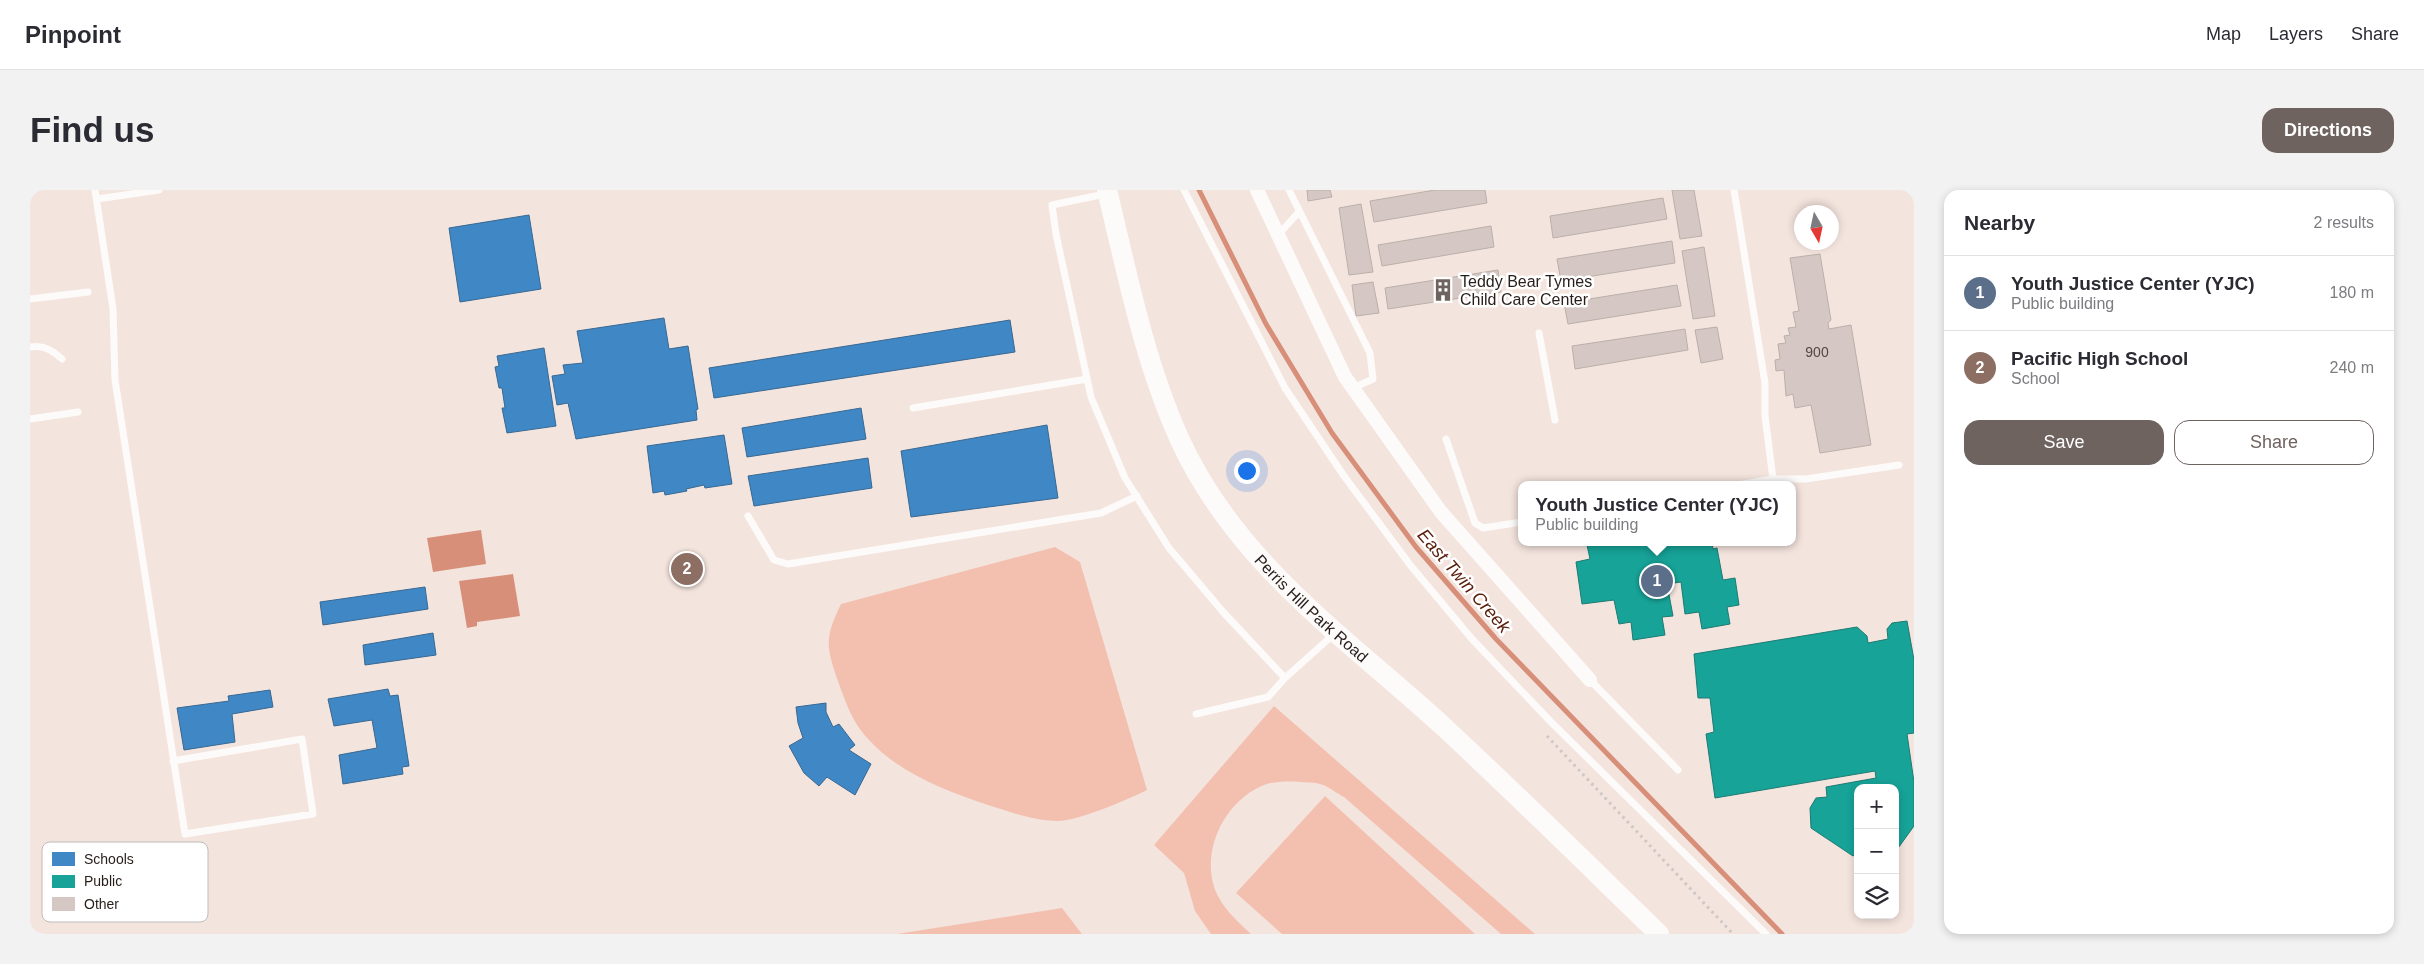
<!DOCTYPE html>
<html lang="en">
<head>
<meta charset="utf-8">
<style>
	body { margin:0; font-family:Arial,sans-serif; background:#f2f2f3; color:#2b2b33 }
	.controls { position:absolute; right:15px; bottom:15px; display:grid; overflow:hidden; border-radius:10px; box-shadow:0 2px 8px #0003 }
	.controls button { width:45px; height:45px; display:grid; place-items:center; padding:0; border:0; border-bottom:1px solid #e1e1e2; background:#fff; color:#2b2b33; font:25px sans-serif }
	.compass { position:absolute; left:1764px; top:15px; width:45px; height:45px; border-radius:50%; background:#fff; box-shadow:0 2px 8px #0003; rotate:171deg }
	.you { position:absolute; left:1216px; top:280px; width:18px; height:18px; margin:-12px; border:4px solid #fff; border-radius:50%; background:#1a73e8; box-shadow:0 0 0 8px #1a73e833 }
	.badge { display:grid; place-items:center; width:32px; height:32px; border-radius:50%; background:#6f635f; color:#fff; font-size:16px; font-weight:700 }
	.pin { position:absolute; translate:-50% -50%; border:2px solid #fff; box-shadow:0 1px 5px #0006 }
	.popup { position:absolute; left:1488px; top:291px; width:278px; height:65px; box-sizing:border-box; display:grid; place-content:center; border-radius:10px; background:#fff; filter:drop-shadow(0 1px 4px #0005); font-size:16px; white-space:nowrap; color:#7c7c81 }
	.popup b { font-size:19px; color:#2b2b33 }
	.popup::after { content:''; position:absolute; left:50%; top:100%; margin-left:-10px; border:10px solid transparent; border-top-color:#fff }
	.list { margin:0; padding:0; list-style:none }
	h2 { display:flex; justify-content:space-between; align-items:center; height:65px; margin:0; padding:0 20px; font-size:21px }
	h2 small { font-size:16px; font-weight:400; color:#7c7c81 }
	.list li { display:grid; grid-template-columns:32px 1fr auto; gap:15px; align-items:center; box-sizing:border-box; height:75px; padding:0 20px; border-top:1px solid #e1e1e2 }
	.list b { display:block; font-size:19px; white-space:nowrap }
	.list p { margin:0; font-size:16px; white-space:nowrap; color:#7c7c81 }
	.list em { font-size:16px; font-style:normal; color:#7c7c81 }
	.actions { display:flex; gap:10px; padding:15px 20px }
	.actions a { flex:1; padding:11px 0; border:1px solid #6f635f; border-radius:15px; text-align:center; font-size:18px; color:#6f635f }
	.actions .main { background:#6f635f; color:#fff }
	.icon { flex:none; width:28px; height:28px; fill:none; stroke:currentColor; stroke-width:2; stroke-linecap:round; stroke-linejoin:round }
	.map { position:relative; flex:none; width:1884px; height:744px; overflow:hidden; border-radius:15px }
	header { display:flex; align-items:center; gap:30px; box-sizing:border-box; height:70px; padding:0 25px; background:#fff; border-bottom:1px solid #e1e1e2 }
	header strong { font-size:24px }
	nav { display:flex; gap:28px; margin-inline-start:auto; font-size:18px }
	.intro { display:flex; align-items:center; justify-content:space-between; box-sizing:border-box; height:120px; padding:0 30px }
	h1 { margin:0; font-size:35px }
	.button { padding:12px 22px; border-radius:15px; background:#6f635f; color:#fff; font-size:18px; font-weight:700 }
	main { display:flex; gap:30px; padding:0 30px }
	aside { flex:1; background:#fff; border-radius:15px; box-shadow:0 2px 8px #0003 }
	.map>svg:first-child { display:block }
	.green { fill:#f3c0b0 }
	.water { fill:#d78f79 }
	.schools { fill:#3f88c5; stroke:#386892 }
	.public { fill:#17a398; stroke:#1c7b72 }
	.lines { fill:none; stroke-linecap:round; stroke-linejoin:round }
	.stream { stroke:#d78f79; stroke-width:5 }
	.building { fill:#d5c8c4; stroke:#bbafaa }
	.path { stroke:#cdc7c6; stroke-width:3; stroke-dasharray:2.5 4; stroke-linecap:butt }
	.lane { stroke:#fdfbfa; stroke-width:7 }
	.street { stroke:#fdfbfa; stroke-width:14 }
	.secondary { stroke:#fdfbfa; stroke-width:20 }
	.labels { text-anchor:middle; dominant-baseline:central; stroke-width:5; stroke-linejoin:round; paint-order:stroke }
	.number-label { font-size:14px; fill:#524844 }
	.poi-label { font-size:16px; fill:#271d1a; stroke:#fff; text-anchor:start }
	.street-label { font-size:16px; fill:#271d1a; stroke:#fff }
	.water-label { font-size:18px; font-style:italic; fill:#591c08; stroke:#fff }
	.key { fill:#fff; stroke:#bebbba; stroke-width:1 }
	.key-label { font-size:14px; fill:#271d1a }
</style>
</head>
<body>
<header>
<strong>Pinpoint</strong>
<nav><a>Map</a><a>Layers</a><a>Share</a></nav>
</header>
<div class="intro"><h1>Find us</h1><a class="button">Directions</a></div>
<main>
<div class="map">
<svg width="1884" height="744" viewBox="0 0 1884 744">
	<rect width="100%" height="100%" fill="#f4e4de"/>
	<path class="green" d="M1025 357 1050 372 1117 600C1097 610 1048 631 1028 631 1003 631 981 622 958 615 916 601 869 583 839 550 824 535 816 514 809 494 796 457 794 449 811 414Z
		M1244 516 1505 744H1471L1314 607C1306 603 1298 596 1290 594 1285 592 1277 593 1271 592 1261 591 1247 591 1237 594 1199 607 1173 653 1183 693 1188 714 1206 730 1221 744H1181L1165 721 1154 683 1124 655Z
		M1295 606 1445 744H1252L1206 703Z
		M1032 718 1052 744H867Z"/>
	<path class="water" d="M451 340 456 374 403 382 397 348Z
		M483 384 490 426 447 432V436L437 438 429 391Z"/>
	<path class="schools" d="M499 25 511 99 430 112 419 38Z
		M634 128 639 159 658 156 668 219 666 220 667 230 546 249 538 213 527 215 522 186 535 184 533 175 553 173 547 141Z
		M980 130 985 162 684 208 679 178Z
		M514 158 526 236 477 243 472 218H475L472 198H469L465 177 469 176 467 166Z
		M831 218 836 249 717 267 712 238Z
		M1017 235 1028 308 881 327 871 261Z
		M694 245 702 294 675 298 674 295 656 299 657 301 635 305 634 301 623 303 617 256Z
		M838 268 842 298 724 316 718 286Z
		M395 397 398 419 293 435 290 412Z
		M403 443 406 465 335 475 333 455Z
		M358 499 360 506 368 505 379 576 372 577 373 584 313 594 309 565 347 558 342 530 304 536 298 509Z
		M240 500 243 517 202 524 205 552 154 560 147 518 199 511 198 506Z
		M796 513V522L803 537 809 534 825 555 819 560 841 574 825 605 797 587 789 596 774 583 759 556 773 548 768 533 766 517Z"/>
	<path class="public" d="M1572 352H1682L1683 359 1687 358 1693 390 1705 388 1709 415 1697 417 1700 434 1672 439 1669 422 1655 424 1651 392 1637 394 1643 426 1632 427 1635 445 1603 450 1601 432 1589 434 1584 410 1552 414 1546 372 1560 369 1557 355Z
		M1877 431 1884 470V543L1877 544 1884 592V636L1866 661 1865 598H1828V662L1823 666 1781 638 1780 618 1786 608 1797 607 1796 597 1846 588 1845 581 1685 608 1676 544 1684 542 1680 508H1668L1664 464 1827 437 1837 446 1838 453 1858 449 1857 439 1862 433Z"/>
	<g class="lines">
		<path class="stream" d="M1169 0 1236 134 1302 243 1386 357 1466 449 1752 744"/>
	</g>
	<path class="building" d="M1277 0H1300L1302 7 1278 11Z
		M1405 0H1455L1457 13 1344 32 1340 11Z
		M1642 0H1664L1672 46 1650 49Z
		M1633 8 1637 29 1523 48 1520 26Z
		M1331 14 1343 82 1319 85 1309 18Z
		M1461 36 1464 57 1352 76 1348 55Z
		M1642 51 1645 73 1531 91 1527 69Z
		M1674 57 1685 126 1663 129 1652 61Z
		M1790 64 1801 130 1798 133 1799 139 1821 135 1841 255 1790 263 1781 215 1765 218 1763 204 1756 206 1754 180 1746 181 1745 170 1750 169 1748 154 1756 153 1754 146 1760 145 1758 138 1766 137 1763 122 1769 121 1760 68Z
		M1468 80 1471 102 1358 119 1355 98Z
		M1343 92 1349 123 1326 126 1322 95Z
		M1647 95 1651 116 1538 134 1534 113Z
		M1687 137 1693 169 1671 173 1665 140Z
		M1655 139 1658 160 1545 179 1542 156Z"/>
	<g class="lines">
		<path class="path" d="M1517 546 1703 744"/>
		<path class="lane" d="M65 0 83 119 85 190 155 644 283 624 272 549 143 571
			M1154 0 1255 198 1314 286 1381 376 1442 449 1521 532 1736 744
			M1259 0 1340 163 1343 189 1323 198
			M1704 0 1735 193V226L1743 289 1708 295
			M1075 4 1022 15 1026 44 1061 207 1095 288 1139 358 1194 423 1255 488
			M67 9 129 0
			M1248 45 1268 23
			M0 109 58 102
			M1509 143 1525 230
			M0 157C14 155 22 160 32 169
			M883 218 1057 189
			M0 229 48 222
			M1416 249 1445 333 1453 338 1492 332
			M1743 289H1776L1869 275
			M718 326 744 370 758 374 1071 323 1107 306
			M1560 490 1648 580
			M1166 524 1238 507 1255 488 1304 444"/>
		<path class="street" d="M1227 0 1315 187 1411 322 1560 490"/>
		<path class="secondary" id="s1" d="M1077 0C1097 83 1114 170 1149 248 1206 374 1317 448 1415 538 1487 605 1558 675 1629 744"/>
	</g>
	<defs>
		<symbol id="building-bare" viewBox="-9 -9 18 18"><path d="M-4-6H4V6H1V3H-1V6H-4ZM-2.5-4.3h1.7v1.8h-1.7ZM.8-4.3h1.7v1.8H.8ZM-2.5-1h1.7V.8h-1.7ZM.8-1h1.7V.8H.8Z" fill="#6f635f" stroke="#fff" stroke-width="2.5" paint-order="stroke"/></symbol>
	</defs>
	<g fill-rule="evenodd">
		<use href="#building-bare" x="1397" y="84" width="32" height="32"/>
	</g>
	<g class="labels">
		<g class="number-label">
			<text x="1787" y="162">900</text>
		</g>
		<g class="poi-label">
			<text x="1430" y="91">Teddy Bear Tymes<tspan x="1430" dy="18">Child Care Center</tspan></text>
		</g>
		<g class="street-label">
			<text stroke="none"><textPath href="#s1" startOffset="476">Perris Hill Park Road</textPath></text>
		</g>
		<g class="water-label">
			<text transform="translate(1434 391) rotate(49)">East Twin Creek</text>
		</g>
	</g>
	<rect x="12" y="652" width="166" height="80" rx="8" class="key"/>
	<rect x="22" y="662" width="23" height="14" fill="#3f88c5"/>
	<rect x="22" y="685" width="23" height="13" fill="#17a398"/>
	<rect x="22" y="707" width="23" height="14" fill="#d5c8c4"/>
	<g class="key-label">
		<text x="54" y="674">Schools</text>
		<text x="54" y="696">Public</text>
		<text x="54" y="719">Other</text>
	</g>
</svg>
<div class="controls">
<button>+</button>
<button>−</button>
<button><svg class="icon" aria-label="layers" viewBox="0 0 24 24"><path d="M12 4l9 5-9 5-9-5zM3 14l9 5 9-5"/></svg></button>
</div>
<svg class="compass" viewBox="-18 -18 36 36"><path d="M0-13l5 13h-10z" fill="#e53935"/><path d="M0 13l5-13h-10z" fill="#7c7c81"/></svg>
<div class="you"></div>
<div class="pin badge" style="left:1627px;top:391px;background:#5c6f8a">1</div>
<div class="popup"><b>Youth Justice Center (YJC)</b>Public building</div>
<div class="pin badge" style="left:657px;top:379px;background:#8d6e63">2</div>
</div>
<aside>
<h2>Nearby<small>2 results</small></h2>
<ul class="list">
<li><span class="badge" style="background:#5c6f8a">1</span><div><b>Youth Justice Center (YJC)</b><p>Public building</p></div><em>180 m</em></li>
<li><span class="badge" style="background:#8d6e63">2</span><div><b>Pacific High School</b><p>School</p></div><em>240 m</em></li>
</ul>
<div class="actions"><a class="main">Save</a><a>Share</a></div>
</aside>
</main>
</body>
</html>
